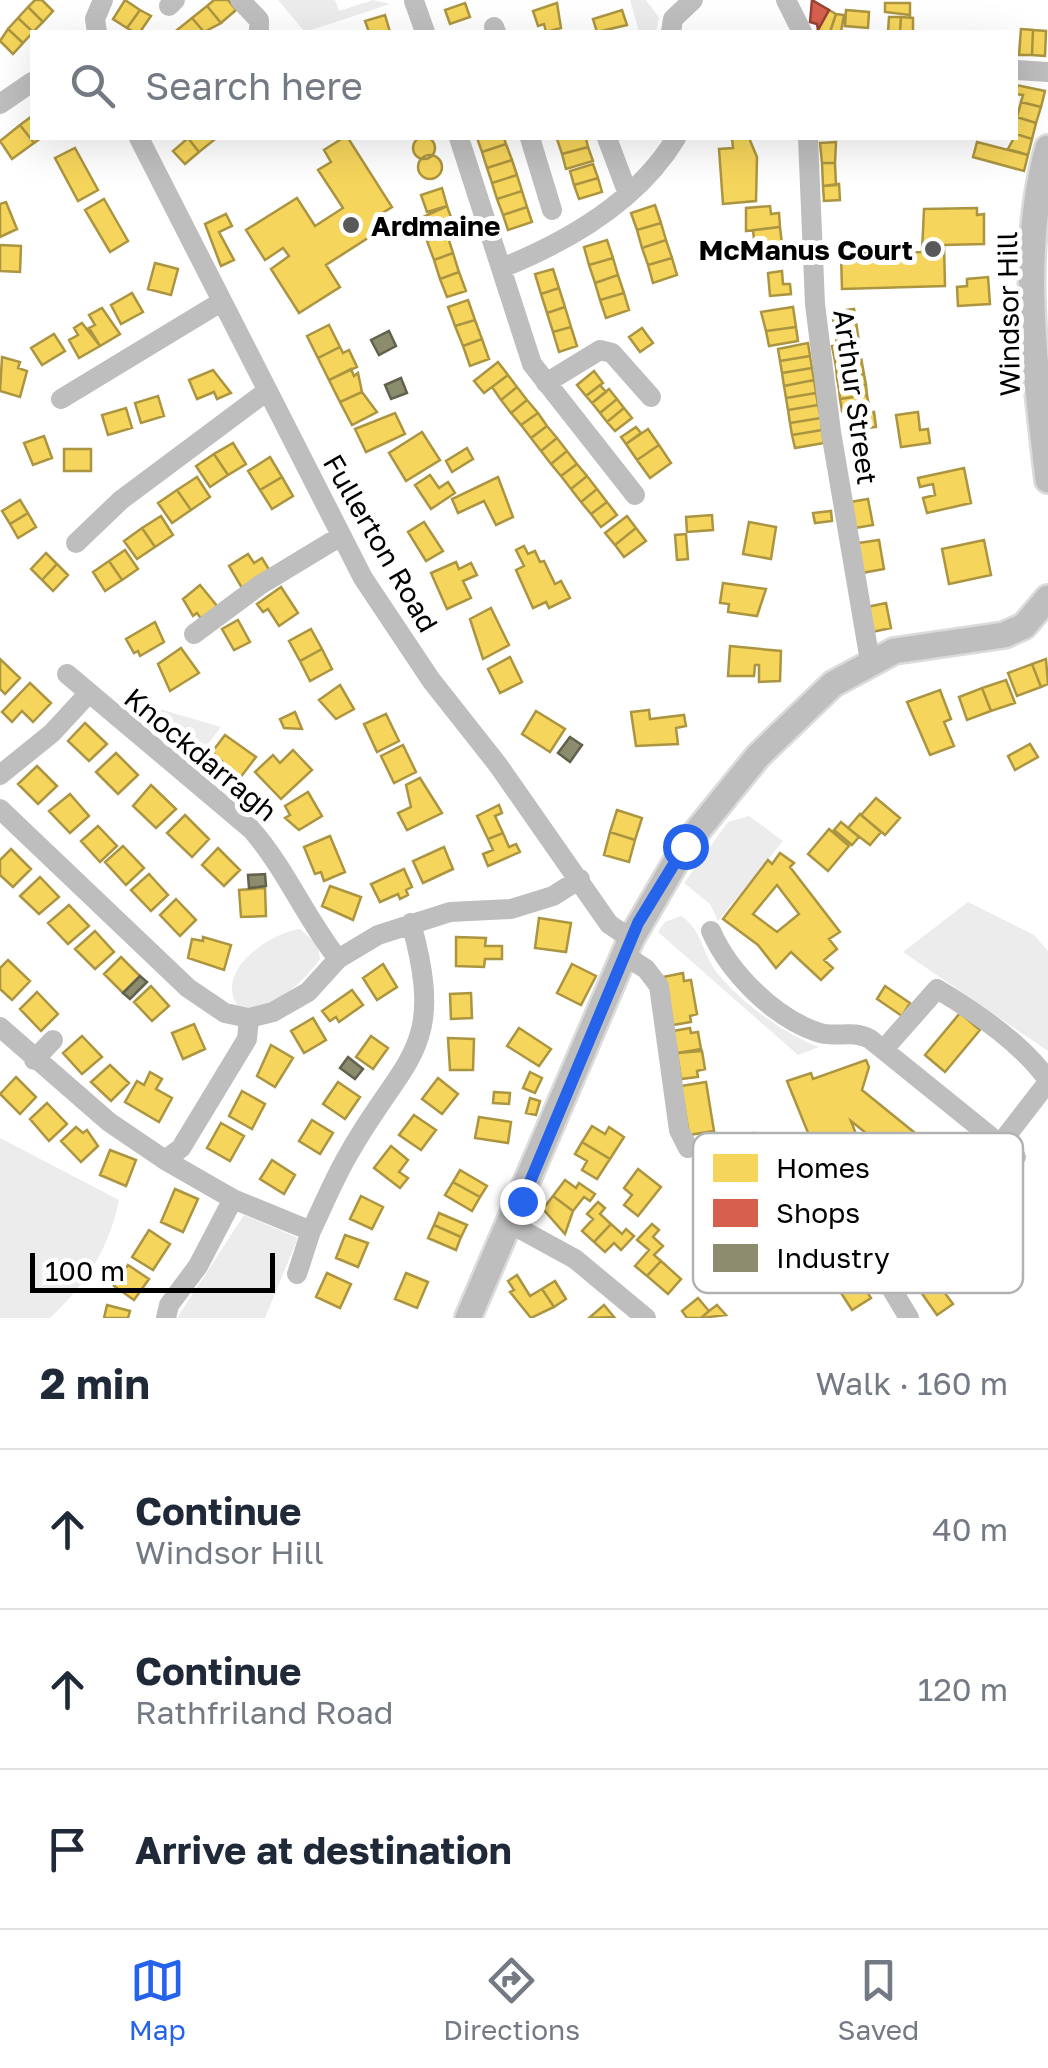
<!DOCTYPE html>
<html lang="en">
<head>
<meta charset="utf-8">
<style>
	body { margin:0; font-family:"Golos Text",sans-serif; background:#f2f2f3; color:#1f2937 }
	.scale { position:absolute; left:30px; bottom:25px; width:245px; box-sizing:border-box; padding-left:10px; border:5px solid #000; border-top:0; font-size:28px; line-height:35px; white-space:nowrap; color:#000; -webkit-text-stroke:8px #fff; paint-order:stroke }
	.stop { position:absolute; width:30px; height:30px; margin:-22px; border:8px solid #2563eb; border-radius:50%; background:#fff }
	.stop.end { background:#2563eb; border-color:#fff; box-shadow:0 2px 10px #0008 }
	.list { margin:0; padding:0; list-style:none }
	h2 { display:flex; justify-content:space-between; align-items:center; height:130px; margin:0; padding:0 40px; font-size:42px }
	h2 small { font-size:32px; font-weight:400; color:#747a83 }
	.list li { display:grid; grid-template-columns:65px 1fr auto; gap:30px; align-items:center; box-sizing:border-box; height:160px; padding:0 40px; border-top:2px solid #e0e1e3 }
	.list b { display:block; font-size:38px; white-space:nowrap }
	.list p { margin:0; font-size:32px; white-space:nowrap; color:#747a83 }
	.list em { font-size:32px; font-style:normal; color:#747a83 }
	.icon { flex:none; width:55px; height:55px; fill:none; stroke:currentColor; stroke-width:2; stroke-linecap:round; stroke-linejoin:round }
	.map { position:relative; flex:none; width:1048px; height:1318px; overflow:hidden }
	.search { position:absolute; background:#fff; box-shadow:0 10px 40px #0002; left:30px; right:30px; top:30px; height:110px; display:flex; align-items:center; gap:25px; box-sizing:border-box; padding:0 35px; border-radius:0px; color:#747a83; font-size:38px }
	.sheet { height:610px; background:#fff }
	nav { display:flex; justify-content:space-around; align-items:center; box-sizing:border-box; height:140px; border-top:2px solid #e0e1e3; background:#fff; font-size:28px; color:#747a83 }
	nav a { display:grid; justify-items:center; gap:5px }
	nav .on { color:#2563eb }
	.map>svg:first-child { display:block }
	.green { fill:#ececec }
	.homes { fill:#f6d55c; stroke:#ac9540; stroke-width:2.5; fill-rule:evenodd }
	.shops { fill:#d6604d; stroke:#964336; stroke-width:2.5 }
	.industry { fill:#8c8c6e; stroke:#62624d; stroke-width:2.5 }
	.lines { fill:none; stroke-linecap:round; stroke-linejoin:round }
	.major-casing { stroke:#dbdbdb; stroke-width:30 }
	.minor { stroke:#bebebe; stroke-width:20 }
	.major { stroke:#bebebe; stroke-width:25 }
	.route { stroke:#2563eb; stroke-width:12 }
	.poi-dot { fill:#595959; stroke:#fff; stroke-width:4 }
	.labels { text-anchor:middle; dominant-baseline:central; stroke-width:10; stroke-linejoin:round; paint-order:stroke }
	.poi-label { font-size:28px; font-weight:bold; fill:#000; stroke:#fff; text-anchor:start }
	.street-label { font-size:28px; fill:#000; stroke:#fff }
	.key { fill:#fff; stroke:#b2b2b2; stroke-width:2.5 }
	.key-label { font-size:28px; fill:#000 }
</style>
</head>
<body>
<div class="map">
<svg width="1048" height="1318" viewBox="0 0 1048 1318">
	<rect width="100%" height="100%" fill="#fff"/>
	<path class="green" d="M278 0H335L339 11 373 0 390 4 305 32Z
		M630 0H646L659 18 656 31 639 32Z
		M118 699H125L221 727 193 764Z
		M749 816 783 841 718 921 710 904 684 883 728 822Z
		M968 902 1034 935 1048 951V1051L903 952Z
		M681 916C702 929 703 956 718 974 742 1003 784 1034 819 1047L798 1055 658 932 665 922Z
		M300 929 318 945 320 959C301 984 271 1015 237 1005 215 970 270 933 300 929Z
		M0 1138 119 1200C109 1249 86 1284 50 1318H0Z
		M244 1215 298 1238 265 1318H177Z"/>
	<path class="homes" d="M35 0H42L53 11 43 22 28 7Z
		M125 0 140 10 127 28 113 19Z
		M214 0H228L236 10 221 23 207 6Z
		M465 3 470 17 450 24 445 10Z
		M557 3 561 28 546 32 544 24 538 26 533 11Z
		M885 3H910V15L885 12Z
		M207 6 221 23 204 32 192 18Z
		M28 7 43 22 33 32 18 18Z
		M140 10 151 16 140 32H134L127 28Z
		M622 10 627 25 597 32 593 19Z
		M829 10 836 14 830 32H822L818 30Z
		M846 10 869 12 868 28 845 26Z
		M836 14 844 15 841 32H830Z
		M385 15 390 32H369L365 21Z
		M889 17H901L900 32H888Z
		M901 17 913 18V32H900Z
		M18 18 33 32 23 43 8 29Z
		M192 18 204 32H179L177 30Z
		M8 29 23 43 13 54 0 41Z
		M1021 29 1033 30 1032 55H1019Z
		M1033 30 1046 31 1045 56 1032 55Z
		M1016 85 1045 91 1041 107 1021 102 1023 95 1016 94Z
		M1021 102 1041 107 1036 123 1017 117Z
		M32 116V138H41L34 143 20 125Z
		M1017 117 1036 123 1032 139 1016 134Z
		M20 125 34 143 12 159 0 141Z
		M1016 134 1032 139 1028 155 1008 149Z
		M413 148a11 11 0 1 1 22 0a11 11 0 1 1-22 0Z
		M188 138H212L214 140 199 152Z
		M188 138 199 152 185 164 173 151Z
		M343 138H348L392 207 381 214 388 225 326 265 340 287 299 313 271 269 289 256 283 248 265 260 246 230 297 198 315 226 343 208 318 170 331 162 324 150Z
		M477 138H504L506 144 482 152Z
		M562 138H586L588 147 562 154 557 139Z
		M732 138H749L757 157 756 201 723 204 719 149 733 148Z
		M836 142 835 163H822L820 143Z
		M977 142 1028 155 1024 171 973 157Z
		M506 144 512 160 487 168 482 152Z
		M588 147 593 161 566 169 562 154Z
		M75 148 98 190 78 201 55 158Z
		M418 167a12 12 0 1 1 24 0a12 12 0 1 1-24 0Z
		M512 160 517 175 492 183 487 168Z
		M822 163H835L836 185 823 186Z
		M593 164 598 178 574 185 570 171Z
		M517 175 522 191 497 199 492 183Z
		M598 178 602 192 579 199 574 185Z
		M839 184 840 200 824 201 823 186Z
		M442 188 447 206 427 212 421 195Z
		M522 191 527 207 503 215 497 199Z
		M104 199 128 241 110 252 85 210Z
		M6 202 17 229 0 237V204Z
		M655 205 661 223 637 230 631 213Z
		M447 206 454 226 423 231 419 219Z
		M770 206 771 214 779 213 780 227 746 231V208Z
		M527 207 532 222 508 230 503 215Z
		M977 208V215L984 214V244L944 245 945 286 842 289 841 254 922 252 924 209Z
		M226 214 232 226 219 232 234 260 221 266 205 224Z
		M661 223 666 240 642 248 637 230Z
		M780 227 782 245 755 248 753 230Z
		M447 234 453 253 434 260 427 241Z
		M607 240 613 258 589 265 584 247Z
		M666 240 672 258 648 265 642 248Z
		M0 245 21 246 20 272 0 271Z
		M453 253 459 272 440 279 434 260Z
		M613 258 618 275 595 283 589 265Z
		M672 258 677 275 653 283 648 265Z
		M155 263 178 269 171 295 148 289Z
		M553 269 559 288 541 294 535 274Z
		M782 271 783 284H790L791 294 770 296 768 273Z
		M459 272 466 291 447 297 440 279Z
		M618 275 624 293 600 300 595 283Z
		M988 277 990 304 958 306 957 287 967 286V279Z
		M559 288 565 307 547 313 541 294Z
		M132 293 143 312 121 324 111 305Z
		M624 293 629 310 606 318 600 300Z
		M468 300 475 320 455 326 448 307Z
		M565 307 571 327 553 332 547 313Z
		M793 307 796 327 766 331 761 312Z
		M102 308 120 334 100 346 89 328 95 325 89 315Z
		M854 309 859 342 837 345 832 312Z
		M475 320 482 339 463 346 455 326Z
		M82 323 100 346 79 358 69 340 78 335 74 328Z
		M329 325 340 347 318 358 307 336Z
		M571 327 577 346 559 352 553 332Z
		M796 327 798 341 769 346 766 331Z
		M642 328 653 343 640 352 629 337Z
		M54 334 65 351 42 365 31 348Z
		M482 339 489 359 470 366 463 346Z
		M859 342 860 352 834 356 832 346Z
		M808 343 810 356 780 361 778 349Z
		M340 347 343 353 349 350 357 367 329 380 318 358Z
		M860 352 862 363 836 367 834 356Z
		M810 356 812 368 782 373 780 361Z
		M2 357 20 362 18 368 27 371 20 397 0 391Z
		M498 362 508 375 484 393 474 381Z
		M862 363 864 374 837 378 836 367Z
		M812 368 814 380 784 386 782 373Z
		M351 369 354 376 358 373 362 392 340 402 329 380Z
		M213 370 231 393 217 399 214 392 197 399 189 380Z
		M594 371 603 383 586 396 577 385Z
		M864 374 866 385 839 389 837 378Z
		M508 375 517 387 501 400 492 387Z
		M814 380 816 393 786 398 784 386Z
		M600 385 606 392 592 403 586 396Z
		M866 385 867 395 840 399 839 389Z
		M517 387 527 400 511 413 501 400Z
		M609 389 617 399 600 413 592 403Z
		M362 392 377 412 352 425 340 402Z
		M816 393 818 405 788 410 786 398Z
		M867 395 869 406 842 411 840 399Z
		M158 396 164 416 141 423 135 403Z
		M617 399 624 408 607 422 600 413Z
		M527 400 538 413 521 425 511 413Z
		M818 405 821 418 790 423 788 410Z
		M126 408 132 428 108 435 102 415Z
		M624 408 632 418 615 431 607 422Z
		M874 412 876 427 849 430 847 415Z
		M918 412 920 430 928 429 930 443 901 447 896 415Z
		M395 413 405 434 366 452 355 429Z
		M538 413 547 426 531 438 521 425Z
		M821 418 822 430 792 435 790 423Z
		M547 426 557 438 541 451 531 438Z
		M636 427 641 433 626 444 621 437Z
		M648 429 659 445 637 460 626 444Z
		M822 430 824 443 795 448 792 435Z
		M422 432 440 460 406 481 389 453Z
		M44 436 52 458 33 465 24 443Z
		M557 438 567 451 551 464 541 451Z
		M233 443 246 464 228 475 214 454Z
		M659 445 671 463 650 478 637 460Z
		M467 448 473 459 452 472 446 461Z
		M64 449H91V471H64Z
		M567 451 577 464 561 476 551 464Z
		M214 454 228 475 210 487 196 466Z
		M270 457 282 477 260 490 248 471Z
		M577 464 587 476 571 489 561 476Z
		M964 468 971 503 927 513 923 498 935 495 933 484 920 487 918 478Z
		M430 475 439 488 448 482 455 493 431 509 415 485Z
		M587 476 597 489 581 502 571 489Z
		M197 477 210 497 191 510 177 490Z
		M282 477 293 496 272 509 260 490Z
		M498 477 513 517 496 525 484 501 458 513 452 499Z
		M597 489 607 502 591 514 581 502Z
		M177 490 191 510 172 523 158 503Z
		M868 499 873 525 855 528 850 502Z
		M20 500 28 513 10 524 2 511Z
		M607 502 617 515 601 527 591 514Z
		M831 511 832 521 815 523 813 513Z
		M28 513 36 527 18 538 10 524Z
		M712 515 713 530 687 532 686 517Z
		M161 516 173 535 155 547 142 528Z
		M627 516 636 528 615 545 605 533Z
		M424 522 443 551 426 561 408 532Z
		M749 522 776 527 771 559 743 554Z
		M142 528 155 547 137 559 124 541Z
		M636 528 646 541 624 557 615 545Z
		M686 534 688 559 677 560 675 535Z
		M879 540 884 569 862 573 858 543Z
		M984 540 991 575 949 584 942 549Z
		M524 546 528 554 535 551 540 562 544 561 555 584 561 581 570 598 549 608 546 602 533 608 516 570 524 566 516 550Z
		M125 550 138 569 122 580 109 561Z
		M46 553 57 564 42 580 31 569Z
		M248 554 254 563 262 558 270 571 242 588 229 566Z
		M109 561 122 580 105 591 93 572Z
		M456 562 459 569 471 563 477 575 463 581 471 598 447 609 431 573Z
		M57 564 68 575 53 591 42 580Z
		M723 583 766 589 757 616 728 612 729 604 720 603Z
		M200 585 218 607 202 620 197 613 193 616 183 599Z
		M281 587 298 613 279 626 268 609 263 612 257 604Z
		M886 603 891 628 872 632 867 607Z
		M491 608 509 645 483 659 470 619Z
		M238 620 250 642 234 650 222 629Z
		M155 622 164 642 140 656 138 651 134 653 126 639Z
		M311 629 322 649 300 661 289 641Z
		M730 646 781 651 780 681 759 682V665H755L754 676H728Z
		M181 648 199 673 170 691 158 664Z
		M322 649 332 669 310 681 300 661Z
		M510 657 522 682 500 693 488 669Z
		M0 659 20 678 5 694 0 689Z
		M1046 659 1048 684 1041 687 1032 664Z
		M1032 664 1041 687 1017 696 1008 673Z
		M1006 680 1015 703 991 711 982 688Z
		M30 683 51 703 33 722 22 711 12 722 2 712Z
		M340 685 354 709 336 719 319 700Z
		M982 688 991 711 967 720 959 697Z
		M940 690 951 719 944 722 954 746 930 755 907 702Z
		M649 710 650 719 684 715 686 726 676 728 678 744 636 746 631 712Z
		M536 711 565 729 550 752 522 734Z
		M295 712 302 729 284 728 280 719Z
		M386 714 399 741 377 752 364 724Z
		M85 723 107 744 89 761 68 741Z
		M225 735 256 757 240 778 212 752Z
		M1030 744 1038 757 1015 770 1008 756Z
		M403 745 416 772 394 783 381 756Z
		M293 750 312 770 281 799 255 772 273 755 280 763Z
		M116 753 138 775 118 794 96 772Z
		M37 766 57 786 38 804 18 784Z
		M420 778 442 813 407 830 398 813 411 807 406 785Z
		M151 785 176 809 156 828 133 806Z
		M308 792 322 816 299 830 285 818 290 815 285 806Z
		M70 794 89 816 70 833 49 811Z
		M876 798 900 818 885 835 861 815Z
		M499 805 502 813 495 816 503 833 488 839 477 816Z
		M617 810 642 818 635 840 610 832Z
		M860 814 881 832 870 845 848 828Z
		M185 815 209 839 192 857 167 833Z
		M841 822 859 837 852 845 834 830Z
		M98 826 117 846 100 862 81 841Z
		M829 829 849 846 828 871 808 854Z
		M610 832 635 840 629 862 604 855Z
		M503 833 509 847 516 844 520 852 488 866 483 854 493 850 488 839Z
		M330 836 345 872 324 881 321 872 315 874 304 847Z
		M123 846 144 868 126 885 105 862Z
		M444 847 453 869 423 883 413 861Z
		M218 848 240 870 224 886 202 865Z
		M11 849 31 869 13 887 0 875V860Z
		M780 853 794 863 790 867 840 932 829 939 837 949 824 960 833 968 821 980 791 952 776 968 758 945 723 919 768 860 772 864ZM777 885 799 914 777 932 753 914Z
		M404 869 412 887 406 890 408 895 400 899 398 894 380 902 371 884Z
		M149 874 168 895 151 911 131 890Z
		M40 877 59 897 39 914 20 896Z
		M330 886 361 897 353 920 322 906Z
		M265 888 266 916 241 917 239 890Z
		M176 899 196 920 180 936 160 915Z
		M69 905 89 926 68 944 48 923Z
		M539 918 571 923 566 952 535 948Z
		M95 931 114 952 95 969 75 949Z
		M203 937 231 945 224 970 188 958 192 939 203 941Z
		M456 937 486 938 485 946H502V959H485L484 967 456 966Z
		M121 957 140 976 123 993 104 974Z
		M8 960 30 981 12 1000 0 989V968Z
		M383 964 397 987 377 1000 363 978Z
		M572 964 596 976 581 1005 557 993Z
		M683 973 684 981 691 980 697 1014 690 1016 691 1022 673 1025 663 977Z
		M151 986 169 1006 152 1021 134 1002Z
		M885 986 910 1003 902 1016 877 999Z
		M352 990 363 1005 339 1022 336 1017 330 1021 322 1011Z
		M37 992 58 1014 41 1031 20 1009Z
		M471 993 472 1018 451 1019 450 994Z
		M960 1013 980 1030 945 1072 925 1055Z
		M313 1018 326 1040 304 1053 291 1031Z
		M194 1024 205 1049 183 1059 172 1033Z
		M519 1028 551 1049 539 1066 507 1046Z
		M690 1028 691 1033 698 1032 701 1049 677 1053 673 1031Z
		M82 1036 102 1057 82 1074 63 1053Z
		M371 1036 388 1048 373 1069 356 1057Z
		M448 1038 474 1039 473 1070H450Z
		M271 1045 293 1058 275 1087 257 1076Z
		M702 1051 705 1069 697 1071 698 1077 681 1079 677 1053Z
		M866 1060 869 1067 862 1090 915 1133 901 1150 915 1161 908 1170 912 1173 882 1210 869 1200 874 1193 867 1187 864 1188 872 1208 843 1219 787 1081 811 1073 813 1079ZM851 1121 887 1150 870 1171Z
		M110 1065 129 1083 111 1101 91 1082Z
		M150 1072 162 1079 156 1089 172 1098 159 1122 125 1102 137 1081 144 1085Z
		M530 1072 542 1078 535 1093 523 1088Z
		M16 1077 36 1097 20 1114 0 1094Z
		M438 1078 458 1094 442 1114 422 1099Z
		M338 1082 360 1097 345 1119 323 1104Z
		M706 1082 714 1131 689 1135 681 1086Z
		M242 1091 265 1104 252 1129 229 1116Z
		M494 1092 510 1093 509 1104 493 1103Z
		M530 1098 540 1101 536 1115 526 1113Z
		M47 1103 67 1124 49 1141 30 1119Z
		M414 1115 436 1130 421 1150 399 1135Z
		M479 1117 511 1122 508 1143 475 1138Z
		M312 1120 333 1133 320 1154 299 1141Z
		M221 1123 244 1136 230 1161 207 1148Z
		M592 1126 605 1134 609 1127 624 1137 610 1159 582 1142Z
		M76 1127 83 1133 87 1130 98 1146 81 1162 61 1141Z
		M754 1133 767 1141 742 1154Z
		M582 1142 610 1159 597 1179 582 1170 587 1161 575 1154Z
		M391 1146 408 1160 399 1172 408 1178 400 1188 374 1168Z
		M110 1150 136 1160 126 1186 100 1175Z
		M272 1160 295 1175 284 1194 260 1179Z
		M638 1169 661 1187 638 1216 624 1205 632 1195 624 1188Z
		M460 1170 487 1186 480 1197 453 1182Z
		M565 1180 576 1188 579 1183 595 1194 590 1201 584 1197 573 1211 553 1196Z
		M453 1182 480 1197 472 1211 445 1195Z
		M175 1189 198 1199 183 1232 161 1222Z
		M361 1196 383 1207 372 1229 350 1219Z
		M553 1196 573 1211 565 1234 543 1209Z
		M598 1202 605 1208 600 1214 611 1224 594 1242 582 1231 593 1219 587 1214Z
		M439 1213 467 1225 461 1237 434 1225Z
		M611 1224 622 1234 626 1229 634 1236 621 1250 614 1243 605 1252 594 1242Z
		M652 1224 659 1230 653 1237 663 1246 654 1255 661 1261 647 1276 635 1266 649 1250 637 1240Z
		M434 1225 461 1237 456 1250 428 1238Z
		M149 1230 170 1244 153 1270 132 1257Z
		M345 1235 368 1243 358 1267 336 1258Z
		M661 1261 681 1279 668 1294 647 1276Z
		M128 1265 149 1279 134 1300 114 1286Z
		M851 1266 871 1298 852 1310 832 1279Z
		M327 1273 351 1284 340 1308 316 1297Z
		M406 1273 428 1282 417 1308 395 1299Z
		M517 1275 530 1296 542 1289 554 1307 531 1318 510 1292 514 1290 508 1281Z
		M933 1277 953 1304 937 1315 918 1288Z
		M555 1281 566 1299 554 1307 542 1289Z
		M698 1298 709 1311 701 1318H687L682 1311Z
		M107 1305 130 1311 128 1318H104Z
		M604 1305 614 1317 589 1318Z
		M717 1305 726 1315 701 1318 709 1311Z"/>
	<path class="shops" d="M812 0 829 10 818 30 817 24 810 22Z"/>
	<path class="industry" d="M389 331 396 346 379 355 371 340Z
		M401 378 407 393 391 399 385 385Z
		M570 737 582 745 570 762 558 753Z
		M265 874 266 886 249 888 248 875Z
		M140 976 147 982 130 999 123 993Z
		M348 1057 363 1069 355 1079 340 1068Z"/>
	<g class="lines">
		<defs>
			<path id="major" d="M1048 148C1018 254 1036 372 1048 480
				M468 1318 631 939 685 846 758 756 833 684 894 651 1004 635 1024 626 1048 598"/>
		</defs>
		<use href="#major" class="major-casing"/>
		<path class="minor" d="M240 0 259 20V32
			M786 0 802 32
			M414 1 425 32
			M169 6 175 0
			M494 27 496 32
			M97 32 95 19 103 0
			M671 32 673 19 693 0
			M1016 70 1048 72
			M0 104 32 82
			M139 138 363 578 431 680 498 765 609 924 631 939
			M459 138 532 364 635 495
			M530 138 552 210
			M607 138 628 194
			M808 138 815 304 831 432 870 661
			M502 268C569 241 638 201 676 138
			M546 383 600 350 612 353 651 397
			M61 399 221 302
			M76 543 121 500 267 391
			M194 634 260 585 341 536
			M67 674 251 829C286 869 305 917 338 959
			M0 775 52 733 88 694
			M0 809 188 988 225 1013 249 1018 273 1012 308 992 338 959 378 935 450 912 511 909 553 896 580 879
			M711 931C729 972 773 1017 817 1032 835 1039 851 1029 870 1039L1016 1157
			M624 955 646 969 659 986 679 1130 688 1148
			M0 1027 109 1122 165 1160 181 1148 247 1039 249 1018
			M884 1049 937 989C976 1012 1022 1044 1048 1080
			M34 1060 53 1040
			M1000 1144 1048 1082
			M165 1160 233 1199 311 1231C323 1206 334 1179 348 1155 404 1055 447 1052 411 923
			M511 1224 575 1259 646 1318
			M870 1253 909 1318
			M297 1274 311 1231
			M166 1318 169 1305 198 1266 233 1199"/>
		<use href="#major" class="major"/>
	</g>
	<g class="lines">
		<path class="route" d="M522 1201 638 923 685 846"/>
	</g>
	<g class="poi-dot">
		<circle cx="351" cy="225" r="10"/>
		<circle cx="933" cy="249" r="10"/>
	</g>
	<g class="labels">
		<g class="poi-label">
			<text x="371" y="225">Ardmaine</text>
			<text x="913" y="249" text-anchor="end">McManus Court</text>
		</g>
		<g class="street-label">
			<text transform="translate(1008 314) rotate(-91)">Windsor Hill</text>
			<text transform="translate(856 397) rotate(82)">Arthur Street</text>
			<text transform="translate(381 543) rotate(60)">Fullerton Road</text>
			<text transform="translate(201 754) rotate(40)">Knockdarragh</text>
		</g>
	</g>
	<rect x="693" y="1133" width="330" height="160" rx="15" class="key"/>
	<rect x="713" y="1154" width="45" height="28" fill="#f6d55c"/>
	<rect x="713" y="1199" width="45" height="28" fill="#d6604d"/>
	<rect x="713" y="1244" width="45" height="28" fill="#8c8c6e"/>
	<g class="key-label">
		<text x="776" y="1178">Homes</text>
		<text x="776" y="1223">Shops</text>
		<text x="776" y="1268">Industry</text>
	</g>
</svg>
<div class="scale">100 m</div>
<div class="stop" style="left:685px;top:846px"></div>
<div class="stop end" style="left:522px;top:1201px"></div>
<div class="search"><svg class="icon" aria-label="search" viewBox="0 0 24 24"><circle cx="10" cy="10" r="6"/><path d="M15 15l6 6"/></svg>Search here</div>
</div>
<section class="sheet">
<h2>2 min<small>Walk · 160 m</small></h2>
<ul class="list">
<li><svg class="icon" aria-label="ahead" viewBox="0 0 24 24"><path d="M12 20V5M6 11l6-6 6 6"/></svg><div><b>Continue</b><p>Windsor Hill</p></div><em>40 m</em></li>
<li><svg class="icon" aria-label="ahead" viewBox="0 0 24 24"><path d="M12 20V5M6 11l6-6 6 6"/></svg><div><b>Continue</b><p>Rathfriland Road</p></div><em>120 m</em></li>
<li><svg class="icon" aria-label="arrive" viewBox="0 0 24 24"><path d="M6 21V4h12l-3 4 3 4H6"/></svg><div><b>Arrive at destination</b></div></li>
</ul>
</section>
<nav>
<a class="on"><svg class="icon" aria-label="map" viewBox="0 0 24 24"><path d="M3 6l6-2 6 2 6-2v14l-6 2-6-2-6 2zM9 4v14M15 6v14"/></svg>Map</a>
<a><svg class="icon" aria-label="directions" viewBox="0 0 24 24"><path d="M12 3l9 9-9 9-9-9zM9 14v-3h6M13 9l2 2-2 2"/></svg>Directions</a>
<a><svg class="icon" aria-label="saved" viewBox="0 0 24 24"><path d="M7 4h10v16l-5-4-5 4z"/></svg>Saved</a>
</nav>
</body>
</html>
